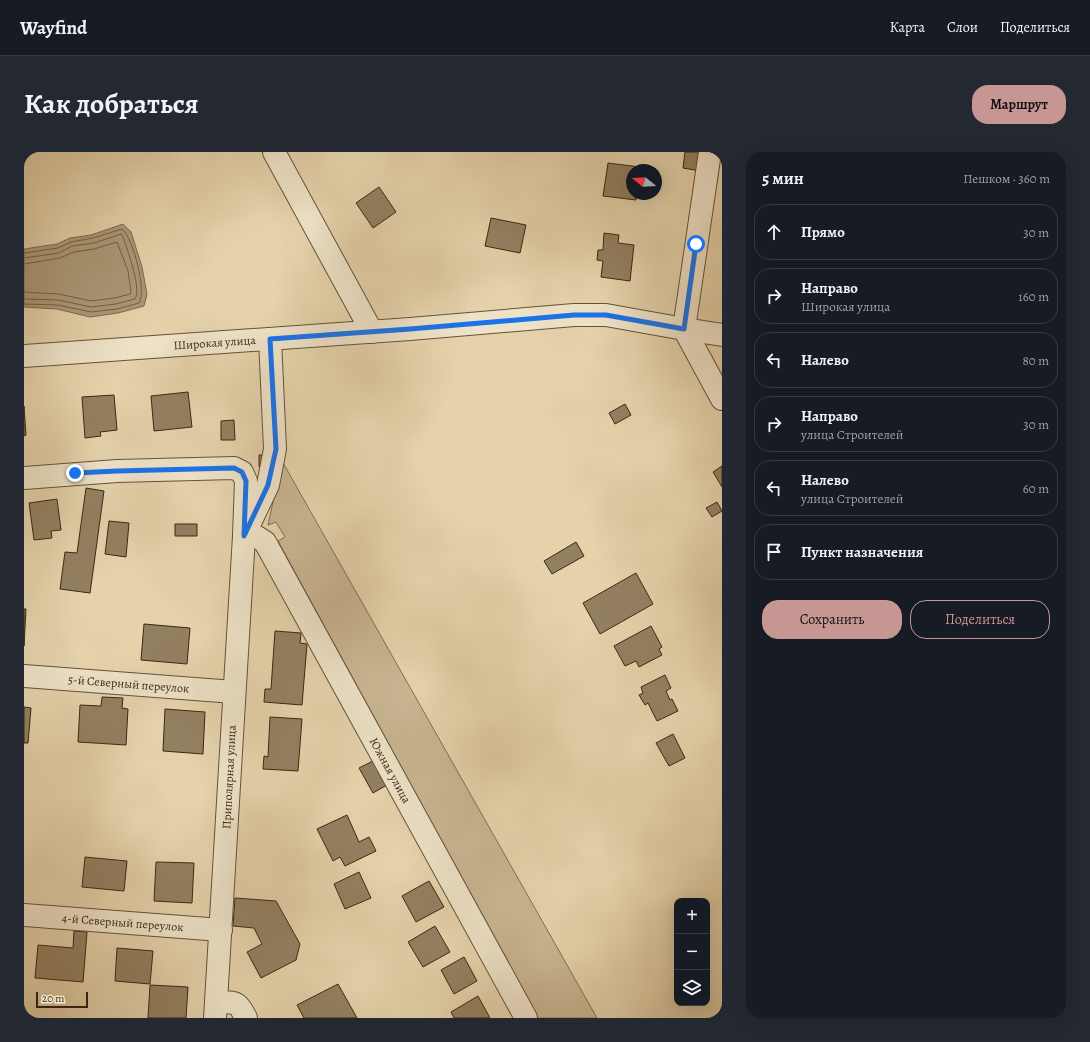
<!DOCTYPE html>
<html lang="ru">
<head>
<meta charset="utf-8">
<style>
	body { margin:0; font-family:Alegreya,serif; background:#242831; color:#f1f3f6 }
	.controls { position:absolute; right:12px; bottom:12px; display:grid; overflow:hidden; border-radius:8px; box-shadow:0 4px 16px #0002 }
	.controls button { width:36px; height:36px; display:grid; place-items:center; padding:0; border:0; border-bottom:1px solid #363941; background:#171b24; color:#f1f3f6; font:20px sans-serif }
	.compass { position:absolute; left:602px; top:12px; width:36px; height:36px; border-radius:50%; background:#171b24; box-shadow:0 4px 16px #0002; rotate:288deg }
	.scale { position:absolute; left:12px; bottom:10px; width:52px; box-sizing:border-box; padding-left:4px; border:2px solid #3a2711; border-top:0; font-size:11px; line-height:14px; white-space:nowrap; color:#3a2711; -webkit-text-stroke:3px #eee2c8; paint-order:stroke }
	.stop { position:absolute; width:12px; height:12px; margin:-9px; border:3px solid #1a73e8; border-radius:50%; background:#fff }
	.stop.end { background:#1a73e8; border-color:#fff; box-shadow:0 1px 4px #0008 }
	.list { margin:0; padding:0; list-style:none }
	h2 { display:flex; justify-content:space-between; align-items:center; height:52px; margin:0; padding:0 16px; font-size:17px }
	h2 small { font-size:13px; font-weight:400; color:#9ea1a6 }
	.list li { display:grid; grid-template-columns:26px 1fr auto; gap:12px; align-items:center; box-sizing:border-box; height:56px; margin:0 8px 8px; padding:0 8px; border:1px solid #363941; border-radius:16px }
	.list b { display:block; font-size:15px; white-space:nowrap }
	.list p { margin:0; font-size:13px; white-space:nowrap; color:#9ea1a6 }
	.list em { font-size:13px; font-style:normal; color:#9ea1a6 }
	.actions { display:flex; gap:8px; padding:12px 16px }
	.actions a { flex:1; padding:9px 0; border:1px solid #c59692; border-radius:16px; text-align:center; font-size:14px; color:#c59692 }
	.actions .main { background:#c59692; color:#111 }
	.icon { flex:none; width:22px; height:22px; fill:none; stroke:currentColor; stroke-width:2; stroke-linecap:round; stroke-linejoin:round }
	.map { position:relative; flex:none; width:698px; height:866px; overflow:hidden; border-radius:16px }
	header { display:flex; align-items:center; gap:24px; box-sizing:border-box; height:56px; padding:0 20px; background:#171b24; border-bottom:1px solid #363941 }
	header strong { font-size:19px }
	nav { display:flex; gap:22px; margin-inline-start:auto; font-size:14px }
	.intro { display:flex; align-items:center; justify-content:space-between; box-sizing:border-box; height:96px; padding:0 24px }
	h1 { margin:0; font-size:28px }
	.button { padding:10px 18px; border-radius:16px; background:#c59692; color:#111; font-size:14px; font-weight:700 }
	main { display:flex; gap:24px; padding:0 24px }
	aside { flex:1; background:#171b24; border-radius:16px; box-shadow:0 4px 16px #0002 }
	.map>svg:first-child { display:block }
	.green { fill:#c8b591; stroke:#816e51 }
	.water { fill:#ab9877; stroke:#7e6b4e }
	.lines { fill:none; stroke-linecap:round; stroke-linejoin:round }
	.shore { stroke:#726044; stroke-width:1 }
	.building { fill:#938061; stroke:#3a2711 }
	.minor-casing { stroke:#655238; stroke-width:24 }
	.minor { stroke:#eee2c8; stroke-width:22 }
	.route { stroke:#1a73e8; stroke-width:5 }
	.labels { text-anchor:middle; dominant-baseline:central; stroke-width:3; stroke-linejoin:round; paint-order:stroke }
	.street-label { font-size:12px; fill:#3a2711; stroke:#eee2c8 }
</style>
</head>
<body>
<header>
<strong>Wayfind</strong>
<nav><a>Карта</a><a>Слои</a><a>Поделиться</a></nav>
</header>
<div class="intro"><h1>Как добраться</h1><a class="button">Маршрут</a></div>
<main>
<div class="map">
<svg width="698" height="866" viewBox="0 0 698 866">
	<rect width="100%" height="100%" fill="#e5d2ab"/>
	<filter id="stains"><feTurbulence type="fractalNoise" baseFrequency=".005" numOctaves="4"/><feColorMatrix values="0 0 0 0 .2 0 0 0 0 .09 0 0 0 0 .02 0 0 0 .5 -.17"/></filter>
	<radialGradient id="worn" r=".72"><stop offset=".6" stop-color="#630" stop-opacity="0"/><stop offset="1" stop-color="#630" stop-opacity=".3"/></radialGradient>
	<path class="green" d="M258 309 573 866H514L254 389 261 385 252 370 244 373Z"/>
	<path class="water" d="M99 72 107 80 118 115 123 142 120 154 94 161 66 165 33 157 0 155V97L33 92 46 86 67 83Z"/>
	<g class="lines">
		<path class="shore" d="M0 101 34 96 47 90 69 86 98 77C109 86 123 139 115 151L93 157 67 160 34 153 0 152
			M0 106 35 101 48 94 70 91 97 82 99 85C103 97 118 137 111 147L92 152 67 155 34 148 0 147
			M0 112 36 106 50 100 70 97 93 90 104 119 107 140 106 142 91 146 67 149 35 142 0 140"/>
	</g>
	<path class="building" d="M661 0H676V19L659 16Z
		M584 11 616 15 615 18H608V42H612V48L579 44Z
		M355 35 372 60 349 76 332 51Z
		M467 66 502 73 496 101 461 94Z
		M580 81 595 83 594 91 610 93 606 129 577 125 579 109 573 108 574 98H579Z
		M164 240 168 275 130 279 127 244Z
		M90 243 93 278 76 280 77 284 61 286 58 245Z
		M601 252 607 263 591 272 585 261Z
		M0 254 2 283 0 284Z
		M210 268 211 288H197V269Z
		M235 303H243L242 315H235Z
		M698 314V335L689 320Z
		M62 336 80 339 66 441 36 437 41 400 53 401Z
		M33 347 37 378 27 379 28 386 10 388 5 351Z
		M693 350 698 359 688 365 682 356Z
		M85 369 105 371 102 405 81 402Z
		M151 372H173V384H151Z
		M552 390 560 404 528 422 520 409Z
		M612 421 629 452 576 482 559 451Z
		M0 457H2L0 494Z
		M120 472 166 476 163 512 117 508Z
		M627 474 638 495 635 497 638 503 615 515 612 509 601 514 590 494Z
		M251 479 277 481 276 491 283 492 278 553 240 550 241 537H247Z
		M641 523 647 536 642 539 646 548 648 547 654 559 633 569 624 551 621 553 615 543 619 541 617 535Z
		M78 545 99 546 98 556 104 557 102 593 54 590 56 553 77 554Z
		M0 555 7 556 4 591H0Z
		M141 557 181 560 179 602 139 599Z
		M246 565 278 567 274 619 239 617 240 604 244 605Z
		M649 582 661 606 645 614 632 591Z
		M355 606 368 630 349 641 335 616Z
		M323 663 335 690 345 685 352 699 321 714 316 705 309 709 293 677Z
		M61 705 103 709 100 739 58 735Z
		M132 710 170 711 168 751 130 749Z
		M335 720 347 746 321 757 310 732Z
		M405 729 420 755 392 770 378 744Z
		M211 746 252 749 276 792 272 808 237 826 223 800 238 792 230 776 209 774Z
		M411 774 426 800 399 815 384 790Z
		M50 779 63 780 59 830 11 826 14 793 49 796Z
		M93 796 129 799 126 832 91 829Z
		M440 805 453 829 430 842 417 818Z
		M314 832 333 866H280L273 853Z
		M126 833 164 835 162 866H124Z
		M454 844 466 866H430L427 860Z"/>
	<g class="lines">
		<defs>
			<g id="minor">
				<path d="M250 0 348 180"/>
				<path d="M686 0 660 177 698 183"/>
				<path id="s1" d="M0 204 386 177 550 163H582L660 177 698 247"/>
				<path d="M0 326 93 319 210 316 218 320 222 329 220 384 191 866"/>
				<path d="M224 375 244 333 251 297 246 187"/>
				<path id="s2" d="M220 384 233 385 241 390 502 866"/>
				<path id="s3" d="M0 524 210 540"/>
				<path id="s4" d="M0 763 197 778"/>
				<path d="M193 850C212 851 213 848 222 866"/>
			</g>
		</defs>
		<use href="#minor" class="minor-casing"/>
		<use href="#minor" class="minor"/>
	</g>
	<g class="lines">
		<path class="route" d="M51 321 93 319 210 316 218 320 222 329 220 384 244 333 252 297 246 187 386 177 550 163H582L660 177 672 92"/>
	</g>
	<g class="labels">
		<g class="street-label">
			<text stroke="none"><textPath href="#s1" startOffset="191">Широкая улица</textPath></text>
			<text stroke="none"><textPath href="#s3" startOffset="105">5-й Северный переулок</textPath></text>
			<text stroke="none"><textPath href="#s2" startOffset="283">Южная улица</textPath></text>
			<text transform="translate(205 625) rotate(-87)">Приполярная улица</text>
			<text stroke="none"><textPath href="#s4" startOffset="99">4-й Северный переулок</textPath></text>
		</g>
	</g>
	<rect width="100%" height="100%" filter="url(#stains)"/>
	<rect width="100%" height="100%" fill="url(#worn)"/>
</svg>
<div class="controls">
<button>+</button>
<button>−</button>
<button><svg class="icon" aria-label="layers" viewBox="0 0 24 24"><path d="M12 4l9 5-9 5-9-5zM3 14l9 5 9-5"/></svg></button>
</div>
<svg class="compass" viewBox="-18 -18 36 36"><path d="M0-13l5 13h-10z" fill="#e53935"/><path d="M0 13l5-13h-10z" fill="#9ea1a6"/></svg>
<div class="scale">20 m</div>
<div class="stop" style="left:672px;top:92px"></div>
<div class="stop end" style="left:51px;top:321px"></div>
</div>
<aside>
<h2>5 мин<small>Пешком · 360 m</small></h2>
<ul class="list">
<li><svg class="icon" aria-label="ahead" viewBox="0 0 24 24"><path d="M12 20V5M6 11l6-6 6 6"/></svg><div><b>Прямо</b></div><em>30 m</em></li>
<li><svg class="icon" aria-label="right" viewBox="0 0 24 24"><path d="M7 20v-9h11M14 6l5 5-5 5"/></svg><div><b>Направо</b><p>Широкая улица</p></div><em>160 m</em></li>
<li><svg class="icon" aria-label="left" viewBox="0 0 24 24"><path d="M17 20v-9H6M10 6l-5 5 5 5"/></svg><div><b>Налево</b></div><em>80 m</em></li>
<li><svg class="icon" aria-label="right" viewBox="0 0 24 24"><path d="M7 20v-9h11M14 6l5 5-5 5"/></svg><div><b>Направо</b><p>улица Строителей</p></div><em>30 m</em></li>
<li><svg class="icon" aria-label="left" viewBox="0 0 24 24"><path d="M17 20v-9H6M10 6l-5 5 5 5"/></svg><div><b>Налево</b><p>улица Строителей</p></div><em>60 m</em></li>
<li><svg class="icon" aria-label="arrive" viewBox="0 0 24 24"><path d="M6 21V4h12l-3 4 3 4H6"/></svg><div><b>Пункт назначения</b></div></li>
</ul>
<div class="actions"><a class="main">Сохранить</a><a>Поделиться</a></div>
</aside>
</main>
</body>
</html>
